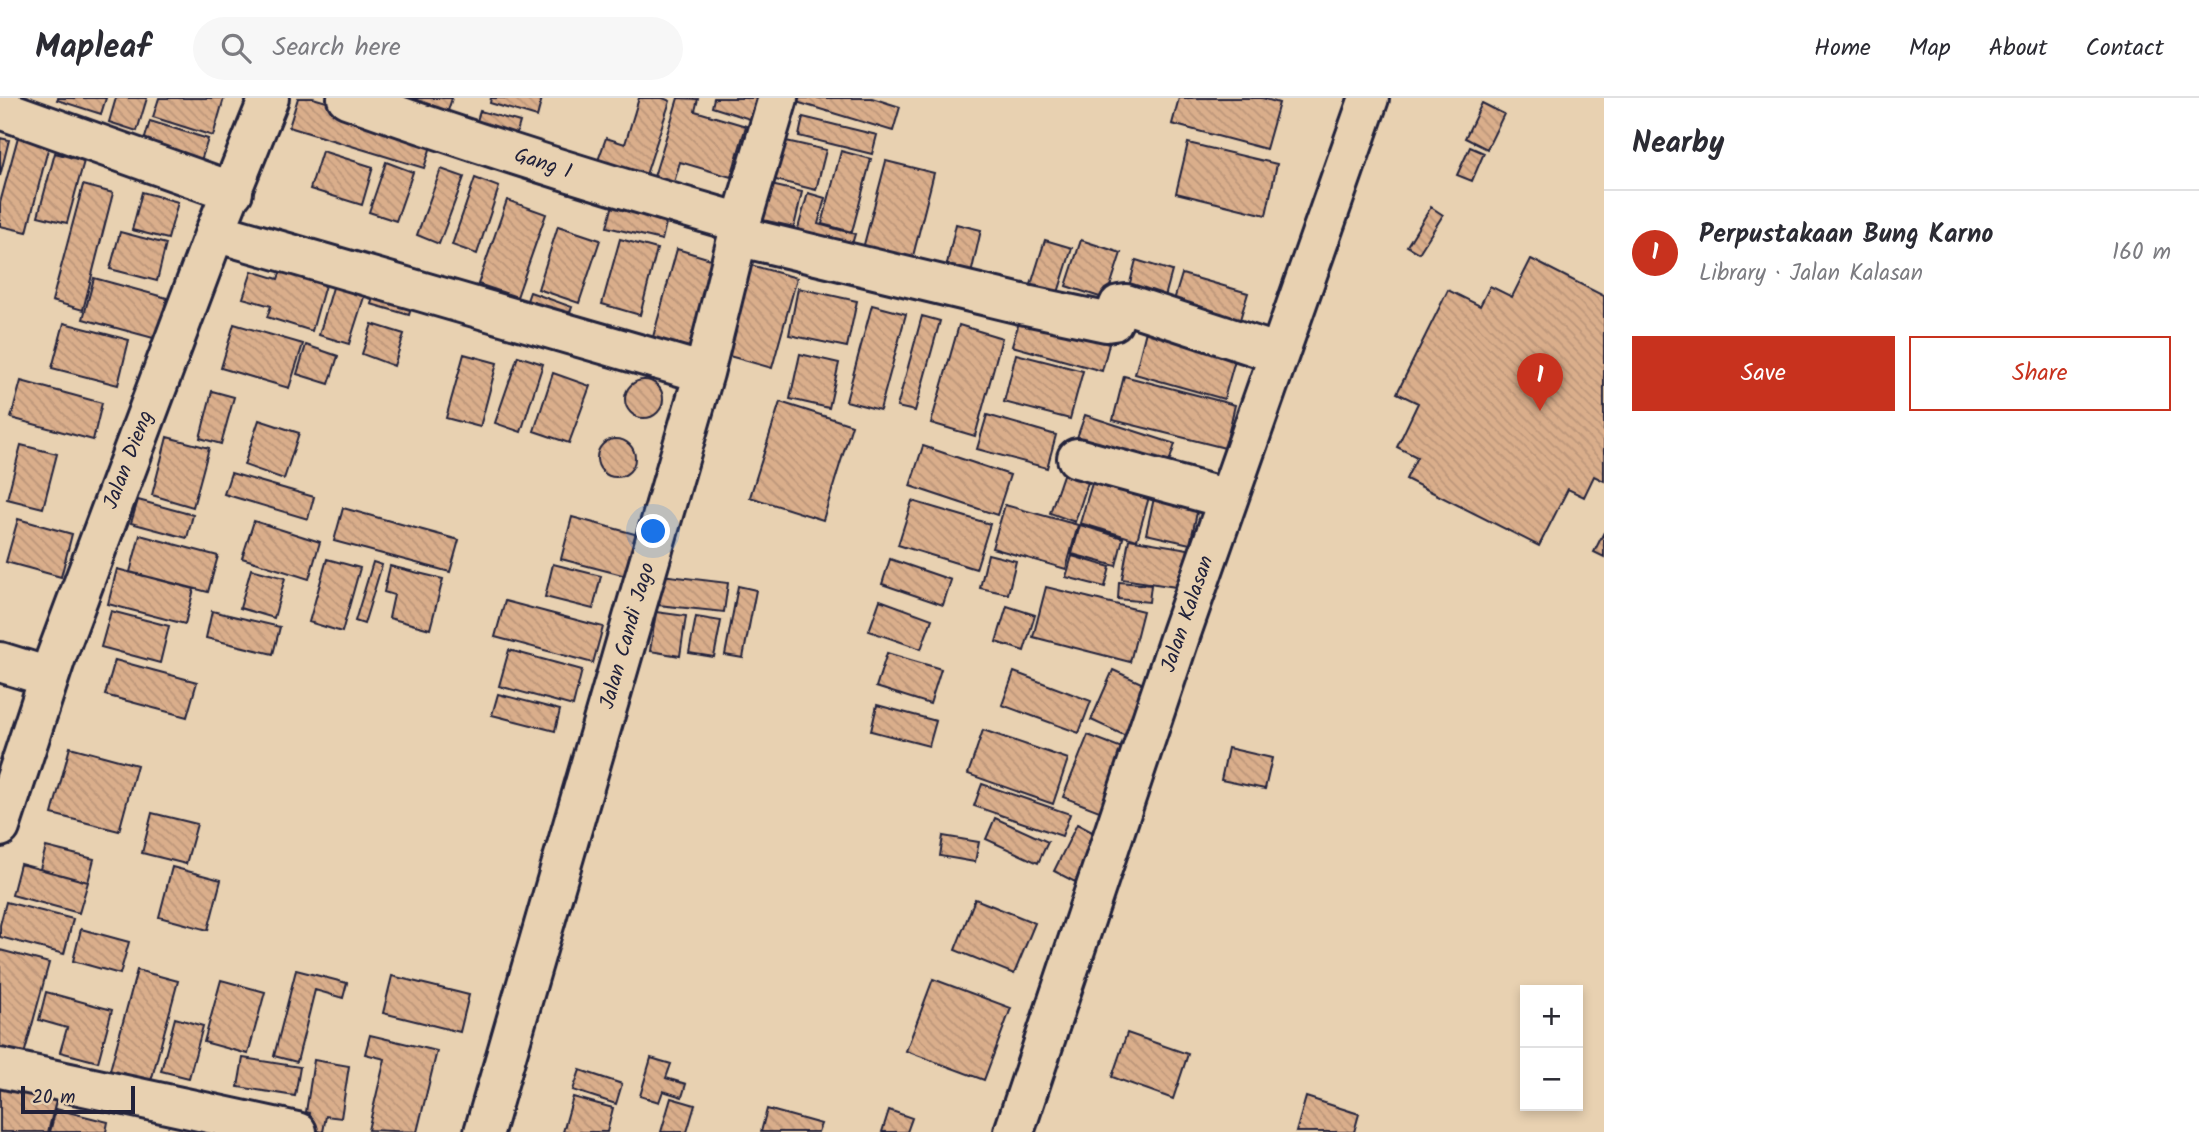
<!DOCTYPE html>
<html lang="en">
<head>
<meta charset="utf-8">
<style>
	body { margin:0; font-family:Kalam,sans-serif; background:#f7f7f7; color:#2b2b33 }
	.controls { position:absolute; right:21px; bottom:21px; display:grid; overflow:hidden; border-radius:0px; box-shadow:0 4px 10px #0003 }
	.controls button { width:63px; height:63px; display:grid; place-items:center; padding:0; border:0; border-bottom:2px solid #e1e1e2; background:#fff; color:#2b2b33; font:35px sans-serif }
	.scale { position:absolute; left:21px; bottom:18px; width:114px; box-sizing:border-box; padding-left:7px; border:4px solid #22223b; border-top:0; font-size:19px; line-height:24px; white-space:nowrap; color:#22223b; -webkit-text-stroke:5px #e8d1b1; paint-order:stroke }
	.you { position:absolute; left:654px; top:434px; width:24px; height:24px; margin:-18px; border:5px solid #fff; border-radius:50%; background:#1a73e8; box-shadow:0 0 0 10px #1a73e833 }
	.badge { display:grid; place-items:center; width:46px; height:46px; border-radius:50%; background:#c8321e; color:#fff; font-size:23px; font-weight:700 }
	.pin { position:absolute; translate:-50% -58px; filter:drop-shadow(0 2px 4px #0008) }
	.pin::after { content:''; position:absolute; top:37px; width:24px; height:21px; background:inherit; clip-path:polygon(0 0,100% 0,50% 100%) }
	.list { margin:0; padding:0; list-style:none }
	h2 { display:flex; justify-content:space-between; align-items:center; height:91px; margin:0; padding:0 28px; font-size:30px }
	h2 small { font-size:23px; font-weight:400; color:#7c7c81 }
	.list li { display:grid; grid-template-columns:46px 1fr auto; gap:21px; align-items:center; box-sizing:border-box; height:126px; padding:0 28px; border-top:2px solid #e1e1e2 }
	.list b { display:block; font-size:26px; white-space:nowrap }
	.list p { margin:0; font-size:23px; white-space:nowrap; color:#7c7c81 }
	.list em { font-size:23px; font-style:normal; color:#7c7c81 }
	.actions { display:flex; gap:14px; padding:21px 28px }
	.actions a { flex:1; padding:16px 0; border:2px solid #c8321e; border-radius:0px; text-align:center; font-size:24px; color:#c8321e }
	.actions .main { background:#c8321e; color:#fff }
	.icon { flex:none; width:38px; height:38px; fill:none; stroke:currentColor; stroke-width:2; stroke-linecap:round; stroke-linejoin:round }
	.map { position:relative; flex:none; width:1604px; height:1034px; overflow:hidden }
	header { display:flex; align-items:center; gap:42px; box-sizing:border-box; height:98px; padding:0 35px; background:#fff; border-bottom:2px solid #e1e1e2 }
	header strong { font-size:33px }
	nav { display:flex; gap:38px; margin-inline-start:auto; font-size:24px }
	.search { width:490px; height:63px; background:#f7f7f7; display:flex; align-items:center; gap:18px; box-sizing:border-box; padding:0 24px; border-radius:38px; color:#7c7c81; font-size:26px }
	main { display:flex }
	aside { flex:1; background:#fff }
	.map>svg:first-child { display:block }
	.building { fill:url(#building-back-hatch); stroke:#22223b; stroke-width:2 }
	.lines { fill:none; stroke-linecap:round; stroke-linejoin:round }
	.minor-casing { stroke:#22223b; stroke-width:44 }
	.minor { stroke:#e8d1b1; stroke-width:38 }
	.labels { text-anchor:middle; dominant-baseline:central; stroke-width:5; stroke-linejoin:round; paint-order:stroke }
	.street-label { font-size:21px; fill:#22223b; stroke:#e8d1b1 }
</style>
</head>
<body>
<header>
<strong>Mapleaf</strong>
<div class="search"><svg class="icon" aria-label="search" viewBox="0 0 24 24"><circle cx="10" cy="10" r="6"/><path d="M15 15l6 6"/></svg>Search here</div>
<nav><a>Home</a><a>Map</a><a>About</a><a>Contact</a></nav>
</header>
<main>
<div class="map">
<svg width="1604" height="1034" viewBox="0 0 1604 1034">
	<defs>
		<pattern id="building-back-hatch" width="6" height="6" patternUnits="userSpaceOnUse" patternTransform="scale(1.75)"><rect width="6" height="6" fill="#daae8b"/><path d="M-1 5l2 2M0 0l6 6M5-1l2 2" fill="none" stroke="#bb9579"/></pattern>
	</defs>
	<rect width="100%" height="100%" fill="#e8d1b1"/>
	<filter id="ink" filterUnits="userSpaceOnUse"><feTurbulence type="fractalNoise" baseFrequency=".0143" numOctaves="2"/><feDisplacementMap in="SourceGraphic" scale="14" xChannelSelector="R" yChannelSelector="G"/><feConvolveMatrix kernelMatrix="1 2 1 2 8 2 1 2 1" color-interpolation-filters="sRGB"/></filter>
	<g filter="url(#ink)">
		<path class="building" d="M58 0H106L101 16 57 2Z
			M116 0H147L137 33 109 24Z
			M159 0H224L213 38 153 19Z
			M298 0H313L435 36 424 70 289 29Z
			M354 0H452L443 29Z
			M491 0H542L537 19 490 5Z
			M639 0H663L670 3 643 86 595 71 606 40 625 46Z
			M678 0 698 1 695 13 746 28 731 79 680 64 673 88 653 82Z
			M714 0H759L753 22 712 9Z
			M783 0H872L900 9 893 33Z
			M1179 0H1262L1279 5 1266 51 1172 26Z
			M1482 5 1504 16 1487 51 1465 40Z
			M480 13 520 24 513 48 473 36Z
			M803 19 877 37 872 56 799 38Z
			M150 23 208 41 197 75 140 57Z
			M18 39 49 47 27 134 0 128V105Z
			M0 40 9 42 0 78Z
			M773 40 826 52 816 92 764 79Z
			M1188 45 1277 66 1266 117 1176 95Z
			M1470 49 1484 55 1472 83 1457 77Z
			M322 53 373 69 362 107 310 91Z
			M841 53 871 61 852 134 822 126Z
			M55 55 84 63 67 125 38 118Z
			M886 63 934 75 910 170 861 158Z
			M386 64 413 74 396 123 369 114Z
			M441 71 464 79 439 146 417 137Z
			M475 80 499 89 477 156 452 147Z
			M762 85 802 94 794 129 754 120Z
			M83 87 113 95 83 212 52 203Z
			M142 94 178 104 168 141 132 132Z
			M616 95 670 108 662 142 607 129Z
			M808 95 825 100 818 126 855 136 847 163 793 148Z
			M507 102 546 116 517 199 478 186Z
			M1431 109 1443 117 1419 155 1407 148Z
			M956 126 981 132 969 185 944 179Z
			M558 128 600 142 579 205 538 191Z
			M120 134 166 146 157 183 110 171Z
			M620 141 657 151 640 217 602 206Z
			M1045 142 1072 150 1057 198 1030 190Z
			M1081 142 1121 155 1106 201 1066 188Z
			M677 151 714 162 686 261 650 250Z
			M1531 161 1604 198V383L1594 378 1584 399 1568 391 1539 448 1406 381 1417 359 1397 349 1418 305 1397 295 1448 192 1480 208 1490 188 1512 199Z
			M1136 162 1172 173 1162 210 1126 200Z
			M740 164 797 180 772 270 715 254Z
			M283 166 327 180 312 233 267 219 271 208 243 200 252 173 278 181Z
			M1182 176 1248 195 1238 228 1172 209Z
			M94 180 167 200 157 241 83 221Z
			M334 186 365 196 349 246 319 237Z
			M798 190 857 203 847 249 789 237Z
			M530 194 572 209 565 228 523 214Z
			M374 196 414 200 409 217 371 206Z
			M872 207 906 216 880 312 846 303Z
			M922 218 940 223 915 313 897 309Z
			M1020 221 1109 246 1102 273 1012 248Z
			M64 225 129 242 118 287 52 270Z
			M234 226 303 246 289 290 221 270Z
			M372 226 404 236 394 268 362 256Z
			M959 227 1002 240 975 338 931 325Z
			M1146 233 1236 258 1224 301 1135 276Z
			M306 247 338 258 329 286 297 276Z
			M464 256 497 265 480 329 446 320Z
			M800 256 839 265 829 310 790 301Z
			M1016 256 1083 273 1070 321 1004 304Z
			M518 258 543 266 521 334 495 325Z
			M553 275 590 288 569 345 534 333Z
			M1124 278 1235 307 1225 350 1113 322Z
			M625 301a19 19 0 1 1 38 0a19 19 0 1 1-38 0Z
			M21 283 102 305 93 342 11 320Z
			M212 293 234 299 221 346 200 340Z
			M780 304 852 327 823 422 750 399Z
			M987 317 1056 337 1047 370 977 351Z
			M1085 317 1175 346 1164 380 1073 351Z
			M259 322 299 335 284 381 244 367Z
			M167 339 209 350 193 409 152 397Z
			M597 360a19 19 0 1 1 38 0a19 19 0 1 1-38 0Z
			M21 347 57 356 43 410 7 401Z
			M923 348 1010 377 997 417 910 388Z
			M1066 368 1091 375 1075 424 1050 415Z
			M231 375 314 399 308 421 224 396Z
			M1093 382 1149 399 1137 442 1080 425Z
			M1156 391 1200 401 1190 446 1146 436Z
			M138 402 193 417 187 440 131 425Z
			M912 403 990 426 976 471 898 447Z
			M1005 407 1078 427 1066 471 992 450Z
			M343 410 459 442 450 474 334 443Z
			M572 419 642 438 630 479 561 461Z
			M18 421 72 436 61 479 6 464Z
			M254 423 320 444 309 481 242 460Z
			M1080 427 1123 440 1116 468 1072 456Z
			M1604 434V459L1594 454Z
			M140 437 218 458 208 494 130 474Z
			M1129 441 1188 451 1183 490 1122 481Z
			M988 456 1016 463 1008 496 980 490Z
			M1072 458 1110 469 1105 489 1066 479Z
			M327 461 360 470 342 534 309 524Z
			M890 461 951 482 943 507 882 486Z
			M373 464 382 467 364 526 355 523Z
			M553 466 601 478 593 511 545 499Z
			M390 468 443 481 430 531 389 520 394 497 384 494Z
			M117 471 194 491 185 526 108 506Z
			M251 471 285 480 274 520 240 510Z
			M661 477 728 485 724 514 658 507Z
			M1119 484 1151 487 1149 504 1118 501Z
			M738 488 756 492 743 560 725 557Z
			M1046 489 1143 513 1130 564 1033 539Z
			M880 502 932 521 921 551 869 533Z
			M505 503 603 529 593 565 495 539Z
			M1007 508 1035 517 1024 553 996 544Z
			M111 513 169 528 160 565 101 549Z
			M212 513 280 529 273 556 206 540Z
			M656 514 686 518 680 558 650 553Z
			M696 519 721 523 714 559 689 555Z
			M509 552 582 572 573 608 499 588Z
			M887 555 941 571 930 606 876 589Z
			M115 562 197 584 187 619 105 597Z
			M1113 572 1150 589 1128 639 1091 622Z
			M1014 574 1091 603 1079 635 1002 607Z
			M498 596 560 612 555 633 492 617Z
			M877 607 936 623 929 648 871 633Z
			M983 632 1068 661 1053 706 968 676Z
			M1088 637 1130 653 1107 716 1063 699Z
			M70 649 137 667 119 733 52 716Z
			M1228 650 1272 660 1265 691 1221 682Z
			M982 686 1070 716 1062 738 974 708Z
			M152 715 197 726 186 766 142 755Z
			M995 720 1048 744 1038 765 986 741Z
			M1077 726 1098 737 1075 784 1054 773Z
			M943 738 979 744 975 764 940 758Z
			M46 749 94 761 88 784 40 771Z
			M20 766 88 784 79 815 12 797Z
			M172 769 221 782 208 832 159 819Z
			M975 801 1035 825 1014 876 955 852Z
			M6 804 73 821 64 856 0 839V827Z
			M81 831 129 844 120 876 73 863Z
			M0 852 49 865 22 964 0 958Z
			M137 872 178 883 150 987 109 976Z
			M296 872 347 885 343 900 315 892 297 964 274 958Z
			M392 878 469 897 460 934 383 915Z
			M933 881 1011 910 984 982 906 953Z
			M221 882 265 894 248 956 204 944Z
			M46 894 112 912 98 964 60 954 67 930 39 922Z
			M175 920 203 928 189 980 161 973Z
			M1127 935 1188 956 1173 1001 1112 979Z
			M370 937 437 953 417 1034 368 1032 385 961 365 956Z
			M243 960 300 969 295 998 238 989Z
			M651 960 671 966 666 980 686 986 682 999 663 993 659 1004 640 998Z
			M314 962 349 968 341 1020 326 1018 323 1034 308 1031 310 1015 306 1014Z
			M580 972 622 986 616 1006 573 992Z
			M0 988 56 1003 48 1034H0Z
			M573 999 613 1010 607 1034H563Z
			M1306 999 1359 1016 1354 1034H1296Z
			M671 1000 695 1007 687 1034H661Z
			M56 1011 108 1024 106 1034H50Z
			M767 1011 821 1026 818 1034H761Z
			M889 1012 912 1020 907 1034H882Z"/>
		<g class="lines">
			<defs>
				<path id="minor" d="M347 0C477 46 608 87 741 125
					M0 11 233 94
					M215 134 704 275
					M737 138 1021 206 1106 224 1113 223 1119 207 1126 206 1279 256
					M1077 360 1228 401
					M0 564 49 579
					M0 729 56 559 215 134 269 0
					M0 970 297 1034
					M484 1034 704 275 741 125 778 0
					M1014 1034 1181 535 1369 0"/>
			</defs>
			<use href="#minor" class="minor-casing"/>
			<use href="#minor" class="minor"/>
		</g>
	</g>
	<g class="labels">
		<g class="street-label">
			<text transform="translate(543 66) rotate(18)">Gang 1</text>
			<text transform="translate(129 362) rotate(-69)">Jalan Dieng</text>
			<text transform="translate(1188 516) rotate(-71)">Jalan Kalasan</text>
			<text transform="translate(628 538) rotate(-74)">Jalan Candi Jago</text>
		</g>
	</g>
</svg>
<div class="controls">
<button>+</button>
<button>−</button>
</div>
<div class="scale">20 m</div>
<div class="you"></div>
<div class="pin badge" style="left:1540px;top:313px">1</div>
</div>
<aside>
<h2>Nearby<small></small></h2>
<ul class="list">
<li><span class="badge">1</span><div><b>Perpustakaan Bung Karno</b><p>Library · Jalan Kalasan</p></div><em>160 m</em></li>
</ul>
<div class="actions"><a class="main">Save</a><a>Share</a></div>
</aside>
</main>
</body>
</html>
